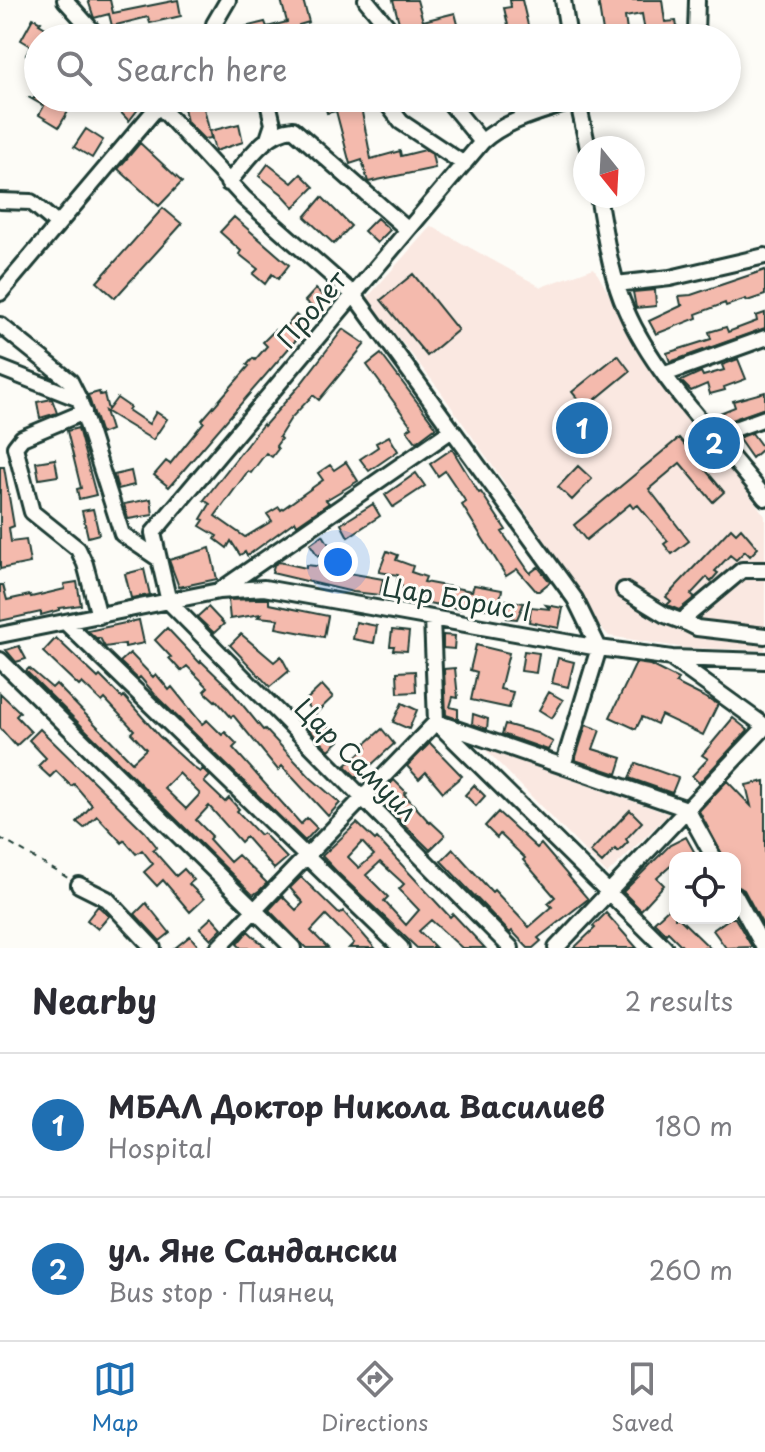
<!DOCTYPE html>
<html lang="en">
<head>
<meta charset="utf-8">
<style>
	body { margin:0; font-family:"Playpen Sans",sans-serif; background:#f7f7f7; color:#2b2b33 }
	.controls { position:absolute; right:24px; bottom:24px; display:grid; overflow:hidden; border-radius:16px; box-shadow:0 4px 12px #0003 }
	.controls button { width:72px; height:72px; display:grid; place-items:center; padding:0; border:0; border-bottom:2px solid #e1e1e2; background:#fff; color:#2b2b33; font:40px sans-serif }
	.compass { position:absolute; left:573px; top:136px; width:72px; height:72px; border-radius:50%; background:#fff; box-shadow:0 4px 12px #0003; rotate:162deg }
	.you { position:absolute; left:338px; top:562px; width:28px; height:28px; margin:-20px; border:6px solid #fff; border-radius:50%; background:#1a73e8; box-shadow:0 0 0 12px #1a73e833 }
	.badge { display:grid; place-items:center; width:52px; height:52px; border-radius:50%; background:#1f6fb2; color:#fff; font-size:26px; font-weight:700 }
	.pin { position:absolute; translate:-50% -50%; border:4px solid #fff; box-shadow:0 2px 8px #0006 }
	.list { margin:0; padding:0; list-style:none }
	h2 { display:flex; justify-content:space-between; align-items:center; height:104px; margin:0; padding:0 32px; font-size:34px }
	h2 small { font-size:26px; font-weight:400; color:#7c7c81 }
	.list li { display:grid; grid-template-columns:52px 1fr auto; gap:24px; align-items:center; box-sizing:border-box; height:144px; padding:0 32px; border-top:2px solid #e1e1e2 }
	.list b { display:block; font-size:30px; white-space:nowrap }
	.list p { margin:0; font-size:26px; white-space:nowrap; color:#7c7c81 }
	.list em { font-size:26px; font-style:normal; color:#7c7c81 }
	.icon { flex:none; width:44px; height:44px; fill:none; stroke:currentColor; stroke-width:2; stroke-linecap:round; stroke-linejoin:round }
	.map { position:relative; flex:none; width:765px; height:948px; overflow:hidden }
	.search { position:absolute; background:#fff; box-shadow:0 4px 12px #0003; left:24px; right:24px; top:24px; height:88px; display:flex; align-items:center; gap:20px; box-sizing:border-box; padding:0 28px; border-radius:44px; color:#7c7c81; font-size:30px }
	.sheet { height:392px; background:#fff }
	nav { display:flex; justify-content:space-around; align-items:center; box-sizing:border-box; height:112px; border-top:2px solid #e1e1e2; background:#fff; font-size:22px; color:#7c7c81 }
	nav a { display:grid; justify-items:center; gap:4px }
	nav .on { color:#1f6fb2 }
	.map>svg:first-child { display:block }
	.built { fill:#fae8e1 }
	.building { fill:#f4baad; stroke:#1f3d34; stroke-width:2; fill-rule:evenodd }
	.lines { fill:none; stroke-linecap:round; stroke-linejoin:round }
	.minor-casing { stroke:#1f3d34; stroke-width:20 }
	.path { stroke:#1f3d34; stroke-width:2; stroke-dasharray:6 6; stroke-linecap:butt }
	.minor { stroke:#fdfcf7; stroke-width:14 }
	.labels { text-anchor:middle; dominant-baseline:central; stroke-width:6; stroke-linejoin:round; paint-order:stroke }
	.street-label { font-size:26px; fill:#1f3d34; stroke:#fdfcf7 }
</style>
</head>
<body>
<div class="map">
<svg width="765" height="948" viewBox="0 0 765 948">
	<rect width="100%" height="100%" fill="#fdfcf7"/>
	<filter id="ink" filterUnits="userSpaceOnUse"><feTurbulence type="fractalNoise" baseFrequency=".0125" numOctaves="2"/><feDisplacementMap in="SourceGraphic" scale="16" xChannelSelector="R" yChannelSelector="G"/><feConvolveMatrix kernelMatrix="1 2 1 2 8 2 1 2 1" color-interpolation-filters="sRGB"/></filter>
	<g filter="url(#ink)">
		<path class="built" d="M431 226 541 287 594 268 661 385 730 468 765 516V650L684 648 609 636 589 615 540 533 438 388 367 298Z
			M485 749 669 814 607 874Z"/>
		<path class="building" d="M88 0H110L113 13 178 0 181 16 150 23 148 17 112 26 109 14 94 18Z
			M281 0H303L309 22 299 25 302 38H238L236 29 265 22 267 27 287 22Z
			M393 0H417L423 21 455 13 460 32 438 38H428L425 29 406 34 400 26Z
			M510 0H522L531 38H511L504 8 511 7Z
			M598 0H662L665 22 676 21 678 33 670 34 671 38H646L642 14 625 17 628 38H604Z
			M33 18 41 22 39 24 54 33 51 38H38V62L26 55 31 46 21 40Z
			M30 98H63L73 103 59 127 39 115 44 106Z
			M107 98H136L139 108 129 121Z
			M182 98H198L199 105 203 104 211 138 204 139 187 122Z
			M323 98H344L346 105 360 102 371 159 400 151 401 156 425 150 432 154 435 168 368 182 362 160 350 164 336 111 327 113Z
			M239 124 243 142 215 151 210 131Z
			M86 129 103 140 92 158 74 147Z
			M140 143 182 182 159 206 118 169Z
			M268 164 292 183 301 174 314 187 294 207 282 194 259 176Z
			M322 197 351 226 334 244 305 217Z
			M163 208 182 224 115 298 97 282Z
			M234 217 289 265 278 279 272 274 265 284 253 274 258 269 239 254 241 251 220 232Z
			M377 218 390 230 377 243 364 231Z
			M765 270V295L747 301 746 299 726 306 725 303 696 314 697 318 656 334 649 321 683 305H681L679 296 691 295Z
			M413 274 458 330 427 356 381 300Z
			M316 289 328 300 318 312 305 301Z
			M655 290 656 306 636 308 633 292Z
			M765 313V328L670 362 667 353 711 339 709 332 726 327 728 332 757 321 756 316Z
			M296 315 308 326 169 487 154 475 166 461 170 464 204 422 202 420 249 366 247 365 253 358 255 360 267 346 263 342 275 330 279 334Z
			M343 329 365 344 319 400 313 395 291 418 279 437 281 439 276 446 278 449 272 457 266 453 251 473 248 471 215 516 245 537 272 521 267 514 279 507 281 510 323 480 318 473 330 465 334 470 346 462 358 481 326 500 329 503 297 525 295 521 247 556 245 552 240 555 231 541 227 548 215 539 217 536 200 526 204 520 201 519 210 504 204 500 263 424 264 426 300 385Z
			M381 354 436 427 416 442 407 430 412 427 367 365Z
			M618 355 630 371 585 408 572 392Z
			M738 359 746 379 724 387 725 390 710 394 707 384 691 391 681 381 701 372 703 376 724 370 722 365Z
			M99 392 100 395 104 394 108 410 117 398 130 407 128 410 149 424 156 412 167 419 153 440 105 411 111 430 101 434 88 395Z
			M765 392V408L717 425 710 417 735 407 733 401Z
			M52 399 57 413 40 418 37 402Z
			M78 428 96 495 79 499 77 489 81 488 67 431Z
			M752 433 763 448 752 458 738 438Z
			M389 436 398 451 369 471 360 459 378 447 376 443Z
			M679 438 724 492 713 502 680 463 649 489 689 541 672 554 664 544 668 541 638 505 633 508 630 504 586 540 574 525Z
			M452 449 479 493 481 492 506 530 502 532 530 573 538 567 550 582 539 591H536L517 569 506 576 462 505 466 502 445 471 438 476 430 464Z
			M55 459 58 476 39 479 36 462Z
			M578 466 592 479 572 500 558 487Z
			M0 467H4L14 526 9 528 11 542 26 540 30 563 0 569Z
			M131 471 134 485 118 489 114 475Z
			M416 473 425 486 393 507 385 495Z
			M151 499 153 515 128 519 124 504Z
			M373 504 380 516 348 537 341 524Z
			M93 509 99 534 88 537 82 511Z
			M731 528 736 533 741 528 758 548 750 556 745 551 736 560 730 555 715 571 718 573 711 581 707 577 691 594 695 597 679 610 667 605 671 601 666 597Z
			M323 535 331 548 318 556 310 544Z
			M210 548 217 579 179 587 169 560Z
			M387 551 398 555 396 560 413 566 411 572 426 577 424 582 472 591 474 585 502 590 500 599 524 603 517 619 507 618 508 613 461 604V609L428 603 429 599 401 589 402 585 397 583 398 575 379 572Z
			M279 562 306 568V565L327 567 326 569 383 579 380 595 353 592 272 573 274 565Z
			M144 569 150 595 131 598 125 574Z
			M77 582 81 605 59 608V610L41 615V612L0 621V585H3L7 600 30 595 31 597 65 589 64 584Z
			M256 599H269V604L328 616 324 637 276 628 278 619 258 617 261 614 230 619 228 600Z
			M546 605 563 608 559 628 529 622 531 607 550 609Z
			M208 607 224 624 214 633 197 617Z
			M139 620 144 643 125 647V644L105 647 100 638H96L88 631Z
			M356 622 377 626 374 643 353 639Z
			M167 628 200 663 201 661 228 687 263 730 265 729 311 778 340 803 328 816 282 766 278 770 233 715 231 717 216 700 215 701 204 691 208 687 187 666 181 671 169 658 171 657 155 640Z
			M392 630 409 632 407 651 393 650 394 646H390Z
			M241 634 274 662 281 656 289 671 270 687 230 645Z
			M443 635 455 636 454 649 443 648Z
			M56 638 98 678 100 676 122 698 124 696 159 736 194 768 200 772 203 769 210 776 204 782 225 802 229 798 239 809 237 811 260 835 263 833 287 858 274 869 246 837 241 842 209 806 196 820 212 836 209 839 230 862 238 855 267 883 260 890 253 895 26 671 29 668 52 688 56 684 132 762 146 749 131 733 134 730 105 699 102 702 82 683 79 686 43 652ZM179 773 200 794 186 809 164 788Z
			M476 645 509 653 500 689 513 692 509 708 471 700 477 672 470 670Z
			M19 646 26 659 16 662 6 650Z
			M524 651 539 653 536 673 521 671Z
			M130 653 153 677 156 674 169 690 172 687 202 724 207 720 222 735 225 732 237 744 233 748 301 824 307 818 317 828 305 841 158 698 140 677 138 679 120 662Z
			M558 658 574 662 568 687 552 683Z
			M636 663 650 665 678 679 676 683 718 704 703 735 661 715 657 724 642 717 636 729 610 717Z
			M455 668 458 698 453 697 450 707 458 709V719L446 715 444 669Z
			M415 671 416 692 398 693 397 672Z
			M322 685 333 697 315 714 304 702Z
			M549 692 563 700 552 718 539 710Z
			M0 693 20 712 16 716 31 732 16 746 0 728Z
			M402 703 417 710 409 729 393 722Z
			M473 714 488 719 487 729 472 724Z
			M733 718 748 730 699 783 692 776 708 759 702 755Z
			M321 719 340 740 329 750 309 730Z
			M505 724 537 733 553 742 548 750 502 734Z
			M586 725 600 730 593 749 622 758 617 774 575 760Z
			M40 729 145 832 157 847 153 850 176 876 184 869 194 880 189 884 204 899 190 912 163 880 157 886 144 872 153 864 142 850 136 854 124 840 122 843 97 816 84 828 77 822 92 805 74 784 71 786 56 771 50 777 38 766 46 758 29 740Z
			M382 729 394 744 357 778 345 766 367 747 365 744Z
			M430 743 462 776 443 792 426 772 419 779 407 766Z
			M636 763 678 778 672 793 629 778Z
			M394 780 406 792 404 794 430 823 431 822 445 835 430 850 377 798Z
			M727 781 751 806 746 785 765 781V929L744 890 735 885V858H724L699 811Z
			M474 785 485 796 476 806 465 795Z
			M630 810 642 822 626 839 628 842 618 852 615 849 602 863 590 852Z
			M498 812 537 848 541 844 588 899 538 938 541 941 533 948H528L512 931 510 933 441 861 453 849 492 892 494 890 529 927 552 907 548 903 555 897 523 860 525 858 500 834 497 838 485 826Z
			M357 823 375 840 377 838 450 917 453 914 485 948H462L431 920 419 931 436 948H417L338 873 322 856ZM362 842 374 855 359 868 348 857ZM380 862 404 884 399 889 419 910 406 925 384 901 388 897 366 875Z
			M686 837 696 855 675 858V862L657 878 664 885 641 910 623 892 670 845Z
			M301 877 339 914 343 911 375 948H349L354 943 326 915 311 931 328 948H306L269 910 282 896 296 910 303 903 290 888Z
			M146 903 170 933 160 941 135 914Z
			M98 906 109 916 98 929 87 920Z
			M669 908 675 914V918H679L710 948H684L668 932 666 934 654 922Z
			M606 913 637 948H574L595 928 593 926Z
			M212 917 222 928 211 939 200 928Z
			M730 918H735L752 947 726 948 713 930Z
			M248 931 266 948H241L237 944Z
			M190 936 200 948H175Z"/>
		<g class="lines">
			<defs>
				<path id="minor" d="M65 0 99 38
					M366 0 397 38
					M563 0 569 38
					M696 34 697 0
					M216 38 214 24 228 0
					M334 38 349 33 356 38
					M152 98 244 198 354 295 575 599 599 648 563 766
					M267 98 273 124 268 139
					M383 98 401 122 464 164
					M446 98 482 142
					M577 98 588 148
					M228 183C245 164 265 131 293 129L408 230
					M598 196C605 234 610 274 626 310 656 379 719 438 765 498
					M0 201 31 202 57 224
					M616 284 670 278 765 256
					M0 293 159 105
					M0 325 70 381 79 399
					M0 368 79 399 122 534 159 559
					M665 374 765 338
					M84 412 22 438 15 447 32 512 78 549 85 564 99 616
					M715 436 765 418
					M765 570H742L687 616 689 624 697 628 765 636
					M624 590 665 615 689 624
					M219 591 452 430
					M66 623 401 948
					M0 635 219 591 264 588 599 648 672 658 765 661
					M672 659 765 726
					M0 660 293 948
					M436 722 687 809 714 858
					M439 725 665 948
					M79 885 107 899 153 948
					M735 895 764 948
					M218 948 436 722 432 618
					M511 948 169 602 153 533 482 142C506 119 546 111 577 100
					M556 948 765 727"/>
			</defs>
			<use href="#minor" class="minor-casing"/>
			<path class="path" d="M0 838 68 878"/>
			<use href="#minor" class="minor"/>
		</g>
	</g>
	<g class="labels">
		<g class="street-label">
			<text transform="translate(311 309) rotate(-50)">Пролет</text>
			<text transform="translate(457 598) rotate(10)">Цар Борис I</text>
			<text transform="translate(357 759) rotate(45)">Цар Самуил</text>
		</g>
	</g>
</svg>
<div class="controls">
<button><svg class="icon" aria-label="locate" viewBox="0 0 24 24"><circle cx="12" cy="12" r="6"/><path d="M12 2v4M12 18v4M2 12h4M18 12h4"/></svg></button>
</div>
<svg class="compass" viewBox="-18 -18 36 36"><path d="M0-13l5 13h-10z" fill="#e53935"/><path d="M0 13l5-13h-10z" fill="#7c7c81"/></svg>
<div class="you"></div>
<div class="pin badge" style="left:582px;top:428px">1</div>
<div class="pin badge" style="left:714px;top:443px">2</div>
<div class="search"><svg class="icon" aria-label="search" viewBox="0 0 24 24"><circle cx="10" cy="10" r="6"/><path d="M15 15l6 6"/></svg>Search here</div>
</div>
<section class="sheet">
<h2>Nearby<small>2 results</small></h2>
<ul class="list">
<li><span class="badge">1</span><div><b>МБАЛ Доктор Никола Василиев</b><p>Hospital</p></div><em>180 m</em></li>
<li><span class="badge">2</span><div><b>ул. Яне Сандански</b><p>Bus stop · Пиянец</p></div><em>260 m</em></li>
</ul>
</section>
<nav>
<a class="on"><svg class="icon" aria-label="map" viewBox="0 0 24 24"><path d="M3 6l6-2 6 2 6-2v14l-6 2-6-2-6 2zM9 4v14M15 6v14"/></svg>Map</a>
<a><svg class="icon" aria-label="directions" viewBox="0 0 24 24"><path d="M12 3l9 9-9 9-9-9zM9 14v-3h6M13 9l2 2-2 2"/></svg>Directions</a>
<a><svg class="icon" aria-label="saved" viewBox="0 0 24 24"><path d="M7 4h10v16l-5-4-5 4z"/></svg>Saved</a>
</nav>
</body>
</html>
